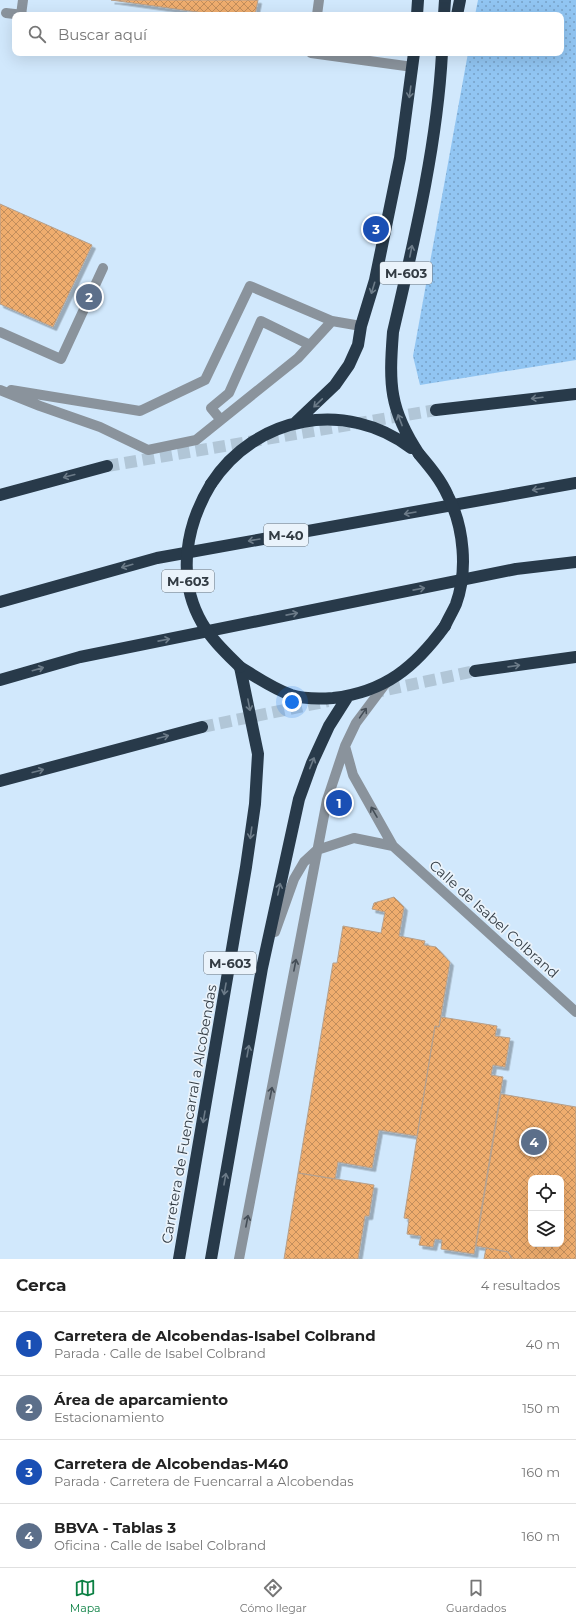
<!DOCTYPE html>
<html lang="es">
<head>
<meta charset="utf-8">
<style>
	body { margin:0; font-family:Montserrat,sans-serif; background:#f6f6f6; color:#222 }
	.controls { position:absolute; right:12px; bottom:12px; display:grid; overflow:hidden; border-radius:8px; box-shadow:0 4px 16px #0002 }
	.controls button { width:36px; height:36px; display:grid; place-items:center; padding:0; border:0; border-bottom:1px solid #e0e0e0; background:#fff; color:#222; font:20px sans-serif }
	.you { position:absolute; left:292px; top:702px; width:14px; height:14px; margin:-10px; border:3px solid #fff; border-radius:50%; background:#1a73e8; box-shadow:0 0 0 6px #1a73e833 }
	.badge { display:grid; place-items:center; width:26px; height:26px; border-radius:50%; background:#0b8043; color:#fff; font-size:13px; font-weight:700 }
	.pin { position:absolute; translate:-50% -50%; border:2px solid #fff; box-shadow:0 1px 4px #0006 }
	.list { margin:0; padding:0; list-style:none }
	h2 { display:flex; justify-content:space-between; align-items:center; height:52px; margin:0; padding:0 16px; font-size:17px }
	h2 small { font-size:13px; font-weight:400; color:#767676 }
	.list li { display:grid; grid-template-columns:26px 1fr auto; gap:12px; align-items:center; box-sizing:border-box; height:64px; padding:0 16px; border-top:1px solid #e0e0e0 }
	.list b { display:block; font-size:15px; white-space:nowrap }
	.list p { margin:0; font-size:13px; white-space:nowrap; color:#767676 }
	.list em { font-size:13px; font-style:normal; color:#767676 }
	.icon { flex:none; width:22px; height:22px; fill:none; stroke:currentColor; stroke-width:2; stroke-linecap:round; stroke-linejoin:round }
	.map { position:relative; flex:none; width:576px; height:1259px; overflow:hidden }
	.search { position:absolute; background:#fff; box-shadow:0 4px 16px #0002; left:12px; right:12px; top:12px; height:44px; display:flex; align-items:center; gap:10px; box-sizing:border-box; padding:0 14px; border-radius:8px; color:#767676; font-size:15px }
	.sheet { height:308px; background:#fff }
	nav { display:flex; justify-content:space-around; align-items:center; box-sizing:border-box; height:56px; border-top:1px solid #e0e0e0; background:#fff; font-size:11px; color:#767676 }
	nav a { display:grid; justify-items:center; gap:2px }
	nav .on { color:#0b8043 }
	.map>svg:first-child { display:block }
	.park { fill:url(#park-dots) }
	.building { fill:url(#building-cross-hatch); stroke:#b5a08d; fill-rule:evenodd; filter:url(#shadow) }
	.lines { fill:none; stroke-linecap:round; stroke-linejoin:round }
	.highway-tunnel { stroke:#b1c6d7; stroke-width:12; stroke-dasharray:12 6; stroke-linecap:butt }
	.minor { stroke:#8a939c; stroke-width:10 }
	.highway { stroke:#283a4a; stroke-width:12 }
	.highway-bridge { stroke:#283a4a; stroke-width:12 }
	.oneway { stroke:#6c7b88 }
	.oneway2 { stroke:#444d56 }
	.labels { text-anchor:middle; dominant-baseline:central; stroke-width:3.5; stroke-linejoin:round; paint-order:stroke }
	.shield { fill:#eaf3fb; stroke:#6a737b; stroke-width:1 }
	.shield-label { font-size:13px; font-weight:bold; fill:#333c44 }
	.street-label { font-size:14px; fill:#333c44; stroke:#eaf3fb }
</style>
</head>
<body>
<div class="map">
<svg width="576" height="1259" viewBox="0 0 576 1259">
	<defs>
		<pattern id="park-dots" width="8" height="8" patternUnits="userSpaceOnUse"><rect width="8" height="8" fill="#91c5f2"/><path d="M2 2h.1M6 6h.1" fill="none" stroke="#77a1c6" stroke-width="1.8" stroke-linecap="round"/></pattern>
		<pattern id="building-cross-hatch" width="8" height="8" patternUnits="userSpaceOnUse"><rect width="8" height="8" fill="#efad6e"/><path d="M0 0l8 8M0 8l8-8" fill="none" stroke="#c28e5c"/></pattern>
		<filter id="shadow"><feDropShadow dx="3.5" dy="3.5" stdDeviation="0" flood-color="#0004"/></filter>
	</defs>
	<rect width="100%" height="100%" fill="#d1e8fc"/>
	<path class="park" d="M478 0H576V360L420 385 413 356 468 53H561V15H475Z"/>
	<path class="building" d="M111 0H258L255 15H219Z
		M0 204 92 245 53 327 0 304Z
		M394 897 404 907 399 936 425 941 424 945 436 947 450 962 439 1027 435 1026 417 1136 379 1130 372 1168 338 1162 335 1179 298 1173 333 963H337L343 926 381 933 385 912 372 909 374 903Z
		M441 1017 497 1026 495 1036 510 1038 505 1067 493 1065 491 1075 503 1077 474 1254 441 1249 442 1240 435 1239 433 1247 419 1245 421 1236 407 1234 409 1219 404 1218 435 1026 439 1027Z
		M501 1094 576 1107V1259H512L508 1252 476 1246ZM531 1178H561V1244H531Z
		M298 1173 374 1185 369 1216H365L358 1259H284Z
		M486 1248 508 1252 512 1259H484Z"/>
	<g class="lines">
		<path class="highway-tunnel" d="M107 466 436 410
			M371 693 475 671
			M202 727 328 701"/>
		<path class="minor" d="M6 13 23 15
			M21 15 23 0
			M317 15 319 0
			M311 53 413 67
			M0 332 61 359 103 268
			M0 390 40 406 100 427 148 450 196 440 298 358 332 321 361 326
			M11 390 140 411 205 380 250 286 332 321
			M221 420 211 408 229 393 261 321 310 345
			M345 746 353 775 393 846 576 1012
			M275 932 294 879 304 862 317 850 354 838 393 846
			M239 1259 327 800 345 746 356 723 386 683"/>
		<path class="highway" d="M417 15 418 0
			M444 15 445 0
			M457 15 460 0
			M436 410 576 394
			M296 422 335 385 349 365 358 345 361 326 375 280 400 158 414 53
			M419 454C389 409 389 384 393 332 414 241 437 147 442 53
			M211 484C256 415 346 399 411 448
			M0 495 107 466
			M0 602 157 558 576 483
			M240 667C256 677 272 688 291 695 304 699 320 699 333 698 385 692 415 667 445 626
			M475 671 576 657
			M0 680 80 657 516 569 576 562
			M0 781 202 727
			M179 1259 246 867 255 804 258 754 240 667
			M211 1259 262 968 299 799 312 763 329 726 348 696"/>
		<path class="highway-bridge" d="M419 454C430 467 441 480 448 496 464 527 468 571 456 604 453 611 448 619 445 626
			M211 484C186 525 176 578 202 623 212 640 226 653 240 667"/>
	</g>
	<defs><path id="oneway-shaft" d="M-6 0H5M1.5-3L5.5 0L1.5 3" fill="none" stroke-width="1.6" stroke-linecap="round" stroke-linejoin="round"/></defs>
	<g class="oneway">
		<use href="#oneway-shaft" transform="translate(410 92) rotate(98)"/>
		<use href="#oneway-shaft" transform="translate(411 251) rotate(-79)"/>
		<use href="#oneway-shaft" transform="translate(373 288) rotate(107)"/>
		<use href="#oneway-shaft" transform="translate(537 398) rotate(173)"/>
		<use href="#oneway-shaft" transform="translate(318 403) rotate(136)"/>
		<use href="#oneway-shaft" transform="translate(400 420) rotate(-111)"/>
		<use href="#oneway-shaft" transform="translate(69 476) rotate(165)"/>
		<use href="#oneway-shaft" transform="translate(538 489) rotate(170)"/>
		<use href="#oneway-shaft" transform="translate(410 513) rotate(170)"/>
		<use href="#oneway-shaft" transform="translate(254 540) rotate(170)"/>
		<use href="#oneway-shaft" transform="translate(127 566) rotate(164)"/>
		<use href="#oneway-shaft" transform="translate(419 589) rotate(-11)"/>
		<use href="#oneway-shaft" transform="translate(292 614) rotate(-11)"/>
		<use href="#oneway-shaft" transform="translate(164 640) rotate(-11)"/>
		<use href="#oneway-shaft" transform="translate(514 666) rotate(-8)"/>
		<use href="#oneway-shaft" transform="translate(38 669) rotate(-16)"/>
		<use href="#oneway-shaft" transform="translate(249 705) rotate(79)"/>
		<use href="#oneway-shaft" transform="translate(163 737) rotate(-15)"/>
		<use href="#oneway-shaft" transform="translate(312 763) rotate(-68)"/>
		<use href="#oneway-shaft" transform="translate(38 771) rotate(-15)"/>
		<use href="#oneway-shaft" transform="translate(251 833) rotate(98)"/>
		<use href="#oneway-shaft" transform="translate(279 889) rotate(-78)"/>
		<use href="#oneway-shaft" transform="translate(225 989) rotate(100)"/>
		<use href="#oneway-shaft" transform="translate(248 1051) rotate(-80)"/>
		<use href="#oneway-shaft" transform="translate(204 1117) rotate(100)"/>
		<use href="#oneway-shaft" transform="translate(225 1179) rotate(-80)"/>
	</g>
	<g class="oneway2">
		<use href="#oneway-shaft" transform="translate(363 713) rotate(-55)"/>
		<use href="#oneway-shaft" transform="translate(374 812) rotate(-120)"/>
		<use href="#oneway-shaft" transform="translate(295 965) rotate(-79)"/>
		<use href="#oneway-shaft" transform="translate(271 1093) rotate(-79)"/>
		<use href="#oneway-shaft" transform="translate(247 1221) rotate(-79)"/>
	</g>
	<g class="labels">
		<g class="shield">
			<rect x="380" y="262" width="52" height="22" rx="3"/>
			<rect x="264" y="524" width="44" height="22" rx="3"/>
			<rect x="162" y="570" width="52" height="22" rx="3"/>
			<rect x="204" y="952" width="52" height="22" rx="3"/>
		</g>
		<g class="shield-label">
			<text x="406" y="273">M-603</text>
			<text x="286" y="535">M-40</text>
			<text x="188" y="581">M-603</text>
			<text x="230" y="963">M-603</text>
		</g>
		<g class="street-label">
			<text transform="translate(494 919) rotate(42)">Calle de Isabel Colbrand</text>
			<text transform="translate(189 1114) rotate(-80)">Carretera de Fuencarral a Alcobendas</text>
		</g>
	</g>
</svg>
<div class="controls">
<button><svg class="icon" aria-label="locate" viewBox="0 0 24 24"><circle cx="12" cy="12" r="6"/><path d="M12 2v4M12 18v4M2 12h4M18 12h4"/></svg></button>
<button><svg class="icon" aria-label="layers" viewBox="0 0 24 24"><path d="M12 4l9 5-9 5-9-5zM3 14l9 5 9-5"/></svg></button>
</div>
<div class="you"></div>
<div class="pin badge" style="left:339px;top:803px;background:#1a4fb4">1</div>
<div class="pin badge" style="left:89px;top:297px;background:#5c6f8a">2</div>
<div class="pin badge" style="left:376px;top:229px;background:#1a4fb4">3</div>
<div class="pin badge" style="left:534px;top:1142px;background:#5c6f8a">4</div>
<div class="search"><svg class="icon" aria-label="search" viewBox="0 0 24 24"><circle cx="10" cy="10" r="6"/><path d="M15 15l6 6"/></svg>Buscar aquí</div>
</div>
<section class="sheet">
<h2>Cerca<small>4 resultados</small></h2>
<ul class="list">
<li><span class="badge" style="background:#1a4fb4">1</span><div><b>Carretera de Alcobendas-Isabel Colbrand</b><p>Parada · Calle de Isabel Colbrand</p></div><em>40 m</em></li>
<li><span class="badge" style="background:#5c6f8a">2</span><div><b>Área de aparcamiento</b><p>Estacionamiento</p></div><em>150 m</em></li>
<li><span class="badge" style="background:#1a4fb4">3</span><div><b>Carretera de Alcobendas-M40</b><p>Parada · Carretera de Fuencarral a Alcobendas</p></div><em>160 m</em></li>
<li><span class="badge" style="background:#5c6f8a">4</span><div><b>BBVA - Tablas 3</b><p>Oficina · Calle de Isabel Colbrand</p></div><em>160 m</em></li>
</ul>
</section>
<nav>
<a class="on"><svg class="icon" aria-label="map" viewBox="0 0 24 24"><path d="M3 6l6-2 6 2 6-2v14l-6 2-6-2-6 2zM9 4v14M15 6v14"/></svg>Mapa</a>
<a><svg class="icon" aria-label="directions" viewBox="0 0 24 24"><path d="M12 3l9 9-9 9-9-9zM9 14v-3h6M13 9l2 2-2 2"/></svg>Cómo llegar</a>
<a><svg class="icon" aria-label="saved" viewBox="0 0 24 24"><path d="M7 4h10v16l-5-4-5 4z"/></svg>Guardados</a>
</nav>
</body>
</html>
